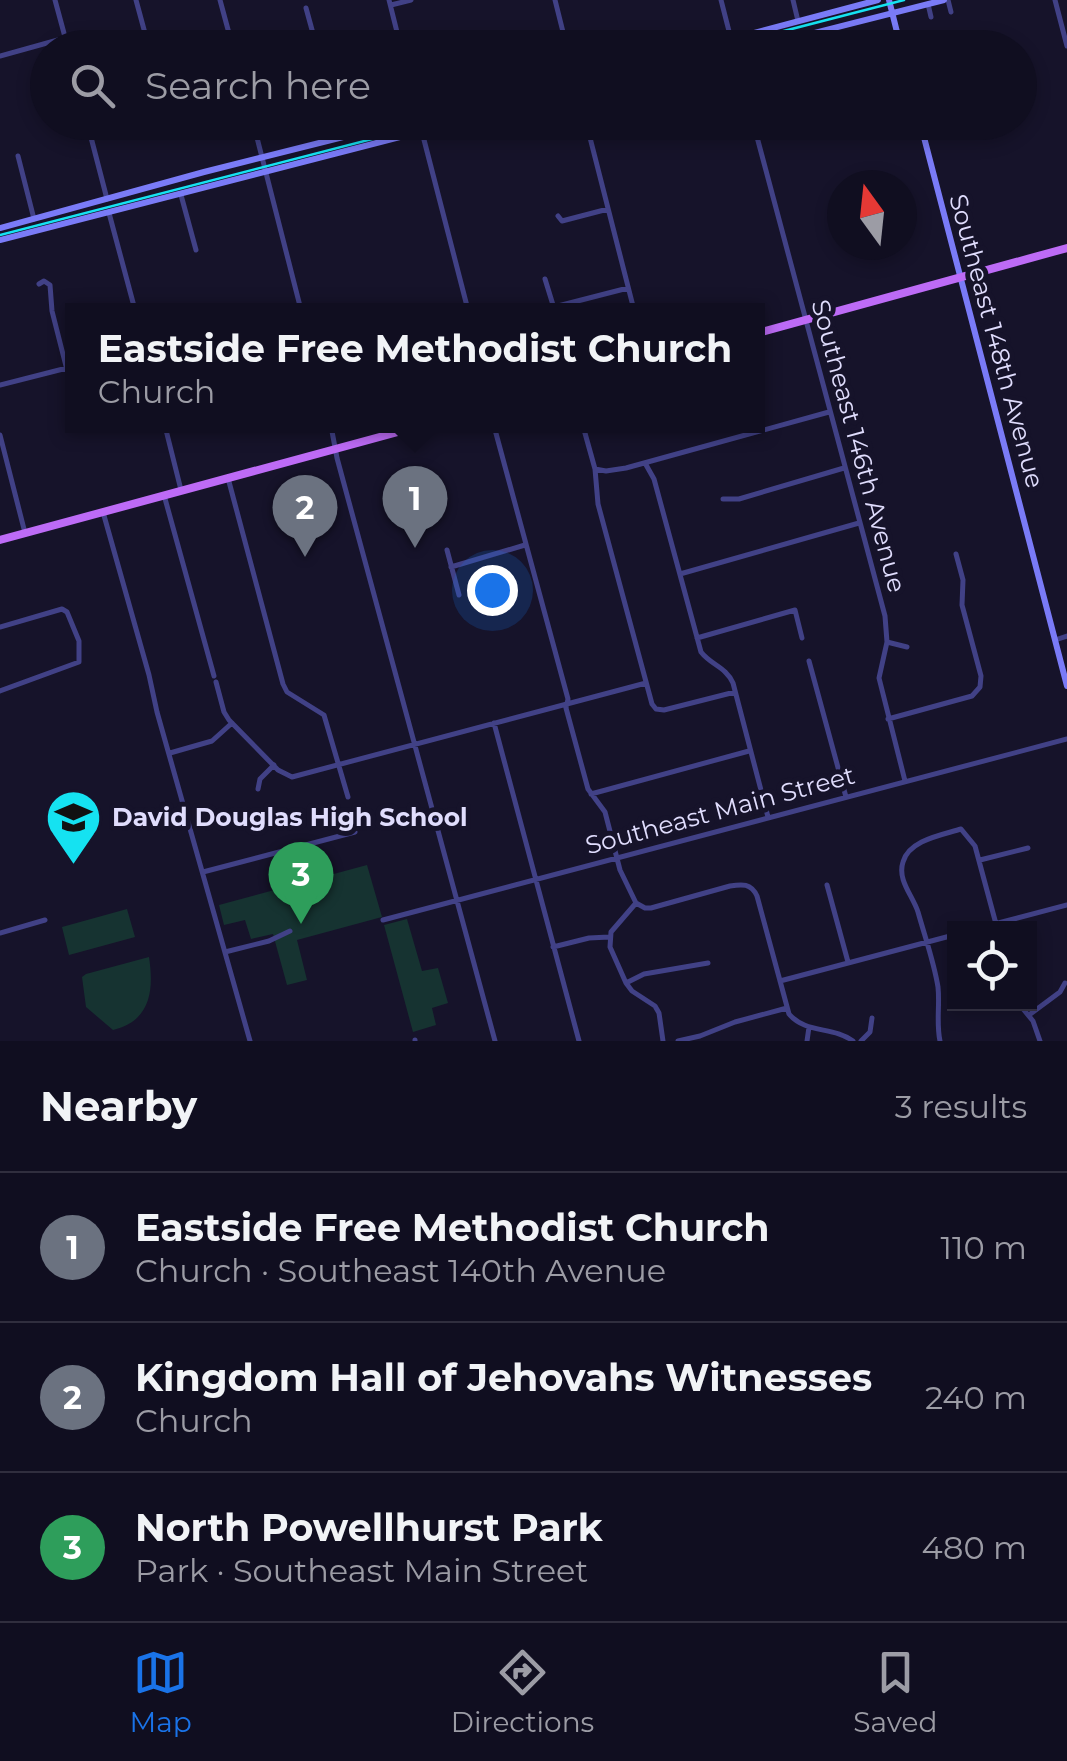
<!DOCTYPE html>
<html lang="en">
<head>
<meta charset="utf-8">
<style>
	body { margin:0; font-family:Montserrat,sans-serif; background:#191729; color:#f1f3f6 }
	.controls { position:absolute; right:30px; bottom:30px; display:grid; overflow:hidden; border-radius:0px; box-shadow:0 5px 15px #0003 }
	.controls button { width:90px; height:90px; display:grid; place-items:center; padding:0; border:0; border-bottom:2px solid #302e3e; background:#100e20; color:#f1f3f6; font:50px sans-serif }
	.compass { position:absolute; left:827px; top:170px; width:90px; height:90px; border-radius:50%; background:#100e20; box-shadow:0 5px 15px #0003; rotate:345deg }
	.you { position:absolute; left:492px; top:590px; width:35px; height:35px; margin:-25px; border:8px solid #fff; border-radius:50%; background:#1a73e8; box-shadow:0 0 0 15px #1a73e833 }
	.badge { display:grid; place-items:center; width:65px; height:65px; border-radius:50%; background:#1a73e8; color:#fff; font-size:32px; font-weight:700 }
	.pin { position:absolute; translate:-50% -82px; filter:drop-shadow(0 2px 5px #0008) }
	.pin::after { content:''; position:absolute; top:52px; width:35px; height:30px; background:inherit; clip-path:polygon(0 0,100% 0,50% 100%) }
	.popup { position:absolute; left:65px; top:303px; width:700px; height:130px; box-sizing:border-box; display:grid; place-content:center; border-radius:0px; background:#100e20; filter:drop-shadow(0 2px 8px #0005); font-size:32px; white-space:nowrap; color:#9c9ca5 }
	.popup b { font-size:38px; color:#f1f3f6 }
	.popup::after { content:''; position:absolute; left:50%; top:100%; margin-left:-20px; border:20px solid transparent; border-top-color:#100e20 }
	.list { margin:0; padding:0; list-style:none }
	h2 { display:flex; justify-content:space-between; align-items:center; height:130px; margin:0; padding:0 40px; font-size:42px }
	h2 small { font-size:32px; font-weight:400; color:#9c9ca5 }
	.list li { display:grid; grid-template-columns:65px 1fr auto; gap:30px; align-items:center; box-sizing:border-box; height:150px; padding:0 40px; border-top:2px solid #302e3e }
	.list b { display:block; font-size:38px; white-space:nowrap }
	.list p { margin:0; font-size:32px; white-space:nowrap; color:#9c9ca5 }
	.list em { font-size:32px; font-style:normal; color:#9c9ca5 }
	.icon { flex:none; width:55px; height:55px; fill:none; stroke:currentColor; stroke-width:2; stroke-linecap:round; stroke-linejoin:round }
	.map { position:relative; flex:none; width:1067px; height:1041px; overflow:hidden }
	.search { position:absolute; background:#100e20; box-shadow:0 5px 15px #0003; left:30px; right:30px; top:30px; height:110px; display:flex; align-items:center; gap:25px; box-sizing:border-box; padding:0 35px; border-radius:55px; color:#9c9ca5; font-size:38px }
	.sheet { height:580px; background:#100e20 }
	nav { display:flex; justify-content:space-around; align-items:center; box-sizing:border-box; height:140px; border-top:2px solid #302e3e; background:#100e20; font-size:28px; color:#9c9ca5 }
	nav a { display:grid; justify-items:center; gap:5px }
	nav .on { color:#1a73e8 }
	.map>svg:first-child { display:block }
	.green { fill:#163331 }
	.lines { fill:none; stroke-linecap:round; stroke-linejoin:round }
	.street { stroke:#414186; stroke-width:5 }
	.secondary { stroke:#7a7bf7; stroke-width:6 }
	.primary { stroke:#bd6bf6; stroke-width:8 }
	.tram { stroke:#15e2f1; stroke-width:2.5 }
	.labels { text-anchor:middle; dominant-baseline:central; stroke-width:10; stroke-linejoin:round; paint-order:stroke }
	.street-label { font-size:25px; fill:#e0ddfd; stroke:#16132a }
	.poi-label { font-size:25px; font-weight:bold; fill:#e0ddfd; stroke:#16132a; text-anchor:start }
</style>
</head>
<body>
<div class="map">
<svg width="1067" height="1041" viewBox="0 0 1067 1041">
	<rect width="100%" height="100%" fill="#16132a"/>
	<path class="green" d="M367 865 382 917 297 940 307 980 287 985 273 934 251 939 245 920 224 925 219 905Z
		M127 909 135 937 69 955 62 927Z
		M407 919 422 971 438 968 448 1003 432 1008 436 1025 413 1032 384 925Z
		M149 957C154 990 151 1021 113 1030L86 1007 82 977 86 974Z"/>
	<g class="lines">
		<path class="street" d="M55 0 68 48
			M136 0 149 48
			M220 0 233 48
			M389 0 401 48
			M555 0 567 48
			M721 0 731 39
			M793 0 798 21
			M948 0 951 12
			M1055 0 1067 46
			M928 4 931 17
			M391 5 411 0
			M306 8 317 48
			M160 48 188 40
			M0 56 65 38
			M87 122 107 199
			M253 122 301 310
			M337 122 341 137
			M586 122 634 310
			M753 122 885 616 887 642 879 678 905 781
			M422 132 468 310
			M18 156 34 219
			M181 195 196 250
			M109 213 135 310
			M558 216 562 221 608 209
			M545 279 553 305 558 306 628 288
			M39 284 44 281 50 285 52 311 68 374
			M0 385 67 368
			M165 426 181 490
			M331 426 337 458 495 1041
			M494 426 568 699 566 708 588 789 605 812 620 870 636 903
			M583 426 595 469 598 504 652 704 656 709 664 710 735 692
			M0 435 25 533
			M645 463 654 479 701 652C711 665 726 667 733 683L768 817
			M595 469 606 471 626 468 829 412
			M228 478 283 684 287 692 324 715 348 797
			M164 495 214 676
			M723 499H739L844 468
			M103 512 149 675 157 712 250 1041
			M447 550 459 595
			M451 567 525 545
			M680 574 859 523
			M0 627 62 609 67 612 79 641V662L0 691
			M697 638 795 610 802 638
			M1055 640 1067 636
			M887 642 907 647
			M809 661 846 797
			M216 682 224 712 229 720 278 770 292 777 646 683
			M888 719 972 696 980 687 981 676 962 605 963 580 956 554
			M494 723 579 1041
			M170 753 212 741 232 723
			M258 789 260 779 274 765
			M591 794 749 751
			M980 860 1028 848
			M203 872 355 832
			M827 885 848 962
			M636 903 645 908H651L730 886C742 884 751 883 757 896L789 1014C806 1034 833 1026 853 1041
			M636 903 611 932 610 947 626 983 632 991 655 1006 659 1013 663 1041
			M383 920 1067 739
			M979 928 1067 905
			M0 933 45 920
			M553 947 589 938 609 937
			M225 952 269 941 290 931
			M780 981 954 935
			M626 983 644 974 708 963
			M1019 1004 1033 1021 1040 1041
			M1029 1015 1060 992 1065 983
			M415 1040V1041
			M678 1041 700 1036 735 1022 787 1008
			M807 1041 809 1027
			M861 1041 870 1032 872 1018
			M940 1041C936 1023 940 1005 938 987 934 962 925 937 918 912 913 896 897 880 903 862 909 840 942 835 961 829L975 846 996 924"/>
		<path class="secondary" d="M889 0 901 48
			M698 48 878 0
			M755 48 944 0
			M920 122 1067 686
			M0 228 204 172 403 122
			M0 240 458 122"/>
		<path class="primary" d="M758 333 1067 248
			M0 540 420 426"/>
		<path class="tram" d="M718 48 904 0
			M0 235 438 122"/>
	</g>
	<defs>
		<symbol id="school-pin" viewBox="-11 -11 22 30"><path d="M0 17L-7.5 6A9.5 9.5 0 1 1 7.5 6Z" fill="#15e2f1" stroke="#16132a"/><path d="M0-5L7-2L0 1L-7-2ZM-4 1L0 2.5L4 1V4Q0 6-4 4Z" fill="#111"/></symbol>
	</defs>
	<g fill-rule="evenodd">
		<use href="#school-pin" x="42" y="786" width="63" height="86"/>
	</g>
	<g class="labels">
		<g class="street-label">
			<text transform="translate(997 341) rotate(75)">Southeast 148th Avenue</text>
			<text transform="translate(859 446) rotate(75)">Southeast 146th Avenue</text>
			<text transform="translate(720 810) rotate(-15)">Southeast Main Street</text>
		</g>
		<g class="poi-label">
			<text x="112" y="817">David Douglas High School</text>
		</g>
	</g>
</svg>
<div class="controls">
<button><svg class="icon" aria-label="locate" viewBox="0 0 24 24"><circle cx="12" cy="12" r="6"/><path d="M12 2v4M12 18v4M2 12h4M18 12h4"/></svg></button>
</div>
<svg class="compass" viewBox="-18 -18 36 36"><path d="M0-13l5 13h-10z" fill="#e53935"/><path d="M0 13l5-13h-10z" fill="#9c9ca5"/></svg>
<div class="you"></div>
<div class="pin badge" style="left:415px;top:548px;background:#6b7280">1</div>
<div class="popup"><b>Eastside Free Methodist Church</b>Church</div>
<div class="pin badge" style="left:305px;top:557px;background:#6b7280">2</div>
<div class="pin badge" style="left:301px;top:924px;background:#2e9e5b">3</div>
<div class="search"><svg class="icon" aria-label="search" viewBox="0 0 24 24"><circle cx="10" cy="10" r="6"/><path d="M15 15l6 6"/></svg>Search here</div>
</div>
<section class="sheet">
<h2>Nearby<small>3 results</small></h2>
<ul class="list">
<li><span class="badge" style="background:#6b7280">1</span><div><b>Eastside Free Methodist Church</b><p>Church · Southeast 140th Avenue</p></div><em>110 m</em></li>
<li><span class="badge" style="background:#6b7280">2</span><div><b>Kingdom Hall of Jehovahs Witnesses</b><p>Church</p></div><em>240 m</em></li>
<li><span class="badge" style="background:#2e9e5b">3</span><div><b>North Powellhurst Park</b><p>Park · Southeast Main Street</p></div><em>480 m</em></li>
</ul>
</section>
<nav>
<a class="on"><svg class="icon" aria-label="map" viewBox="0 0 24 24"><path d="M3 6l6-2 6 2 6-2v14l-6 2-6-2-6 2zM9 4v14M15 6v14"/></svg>Map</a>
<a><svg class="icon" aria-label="directions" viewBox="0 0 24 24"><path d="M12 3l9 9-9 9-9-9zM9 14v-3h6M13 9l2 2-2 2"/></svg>Directions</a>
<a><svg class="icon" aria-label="saved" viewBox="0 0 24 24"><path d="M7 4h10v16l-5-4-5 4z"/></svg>Saved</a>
</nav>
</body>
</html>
